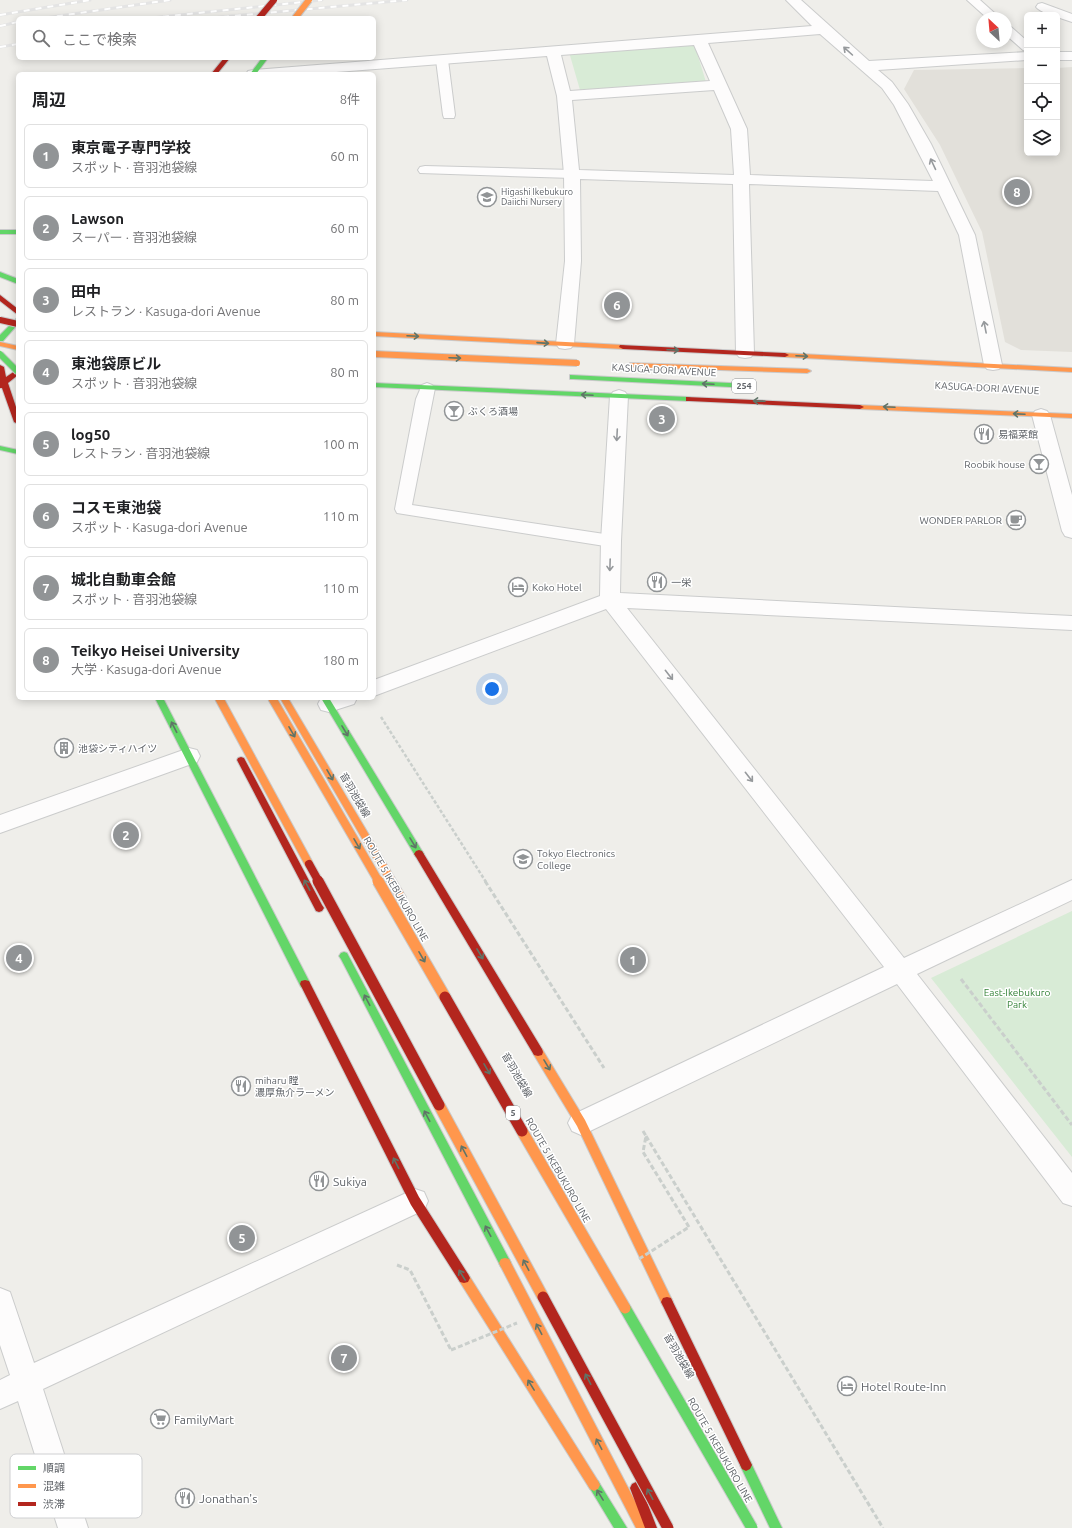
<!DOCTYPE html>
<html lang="ja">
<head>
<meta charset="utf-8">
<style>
	body { margin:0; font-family:Ubuntu,"Noto Sans JP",sans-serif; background:#f2f2f2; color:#202124 }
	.controls { position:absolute; right:12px; top:12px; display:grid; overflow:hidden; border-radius:6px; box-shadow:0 2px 10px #0003 }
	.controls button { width:36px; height:36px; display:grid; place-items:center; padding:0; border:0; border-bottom:1px solid #e0e0e0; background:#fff; color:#202124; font:20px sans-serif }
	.compass { position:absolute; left:976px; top:12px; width:36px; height:36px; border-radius:50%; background:#fff; box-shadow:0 2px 10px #0003; rotate:334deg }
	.you { position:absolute; left:492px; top:689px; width:14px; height:14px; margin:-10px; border:3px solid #fff; border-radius:50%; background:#1a73e8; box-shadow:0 0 0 6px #1a73e833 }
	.badge { display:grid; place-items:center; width:26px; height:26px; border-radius:50%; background:#919496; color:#fff; font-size:13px; font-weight:700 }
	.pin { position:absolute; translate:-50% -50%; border:2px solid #fff; box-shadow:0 1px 4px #0006 }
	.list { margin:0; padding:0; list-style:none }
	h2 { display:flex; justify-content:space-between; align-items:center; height:52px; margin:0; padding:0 16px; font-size:17px }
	h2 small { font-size:13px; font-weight:400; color:#757577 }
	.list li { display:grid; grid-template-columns:26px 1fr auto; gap:12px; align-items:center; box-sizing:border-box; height:64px; margin:0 8px 8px; padding:0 8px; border:1px solid #e0e0e0; border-radius:6px }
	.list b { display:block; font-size:15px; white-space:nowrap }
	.list p { margin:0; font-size:13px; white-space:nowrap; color:#757577 }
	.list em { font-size:13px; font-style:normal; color:#757577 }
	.icon { flex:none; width:22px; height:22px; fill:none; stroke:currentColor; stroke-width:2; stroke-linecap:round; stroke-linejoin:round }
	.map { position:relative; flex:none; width:1072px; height:1528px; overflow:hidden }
	.search { position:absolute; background:#fff; box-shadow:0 2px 10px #0003; left:16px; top:16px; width:360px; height:44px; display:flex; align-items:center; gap:10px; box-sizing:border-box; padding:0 14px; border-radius:6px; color:#757577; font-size:15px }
	.panel { position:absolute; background:#fff; box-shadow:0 2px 10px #0003; left:16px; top:72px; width:360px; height:628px; border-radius:6px }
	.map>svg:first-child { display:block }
	.education { fill:#e2e0da }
	.green { fill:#d8ebd6 }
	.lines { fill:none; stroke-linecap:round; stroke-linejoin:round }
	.lane-casing { stroke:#cbcccc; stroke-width:2 }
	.street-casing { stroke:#cbcccc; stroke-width:2 }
	.fast-casing { stroke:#cacacb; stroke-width:2 }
	.slow-casing { stroke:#cacacb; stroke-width:2 }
	.jam-casing { stroke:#cacacb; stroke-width:2 }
	.path-far1 { stroke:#cacfcc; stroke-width:2.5; stroke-dasharray:3.5 2; stroke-linecap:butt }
	.path { stroke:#cacfcc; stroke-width:3; stroke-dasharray:5 2.5; stroke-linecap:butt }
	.lane { fill:#fdfcfc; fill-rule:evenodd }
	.street { fill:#fdfcfc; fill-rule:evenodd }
	.fast { fill:#63d668; fill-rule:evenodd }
	.slow { fill:#ff974d; fill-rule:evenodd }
	.jam { fill:#b3261e; fill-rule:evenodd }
	.rail-casing { stroke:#e4e4e4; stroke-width:3 }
	.rail { stroke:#fff; stroke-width:2; stroke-dasharray:6; stroke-linecap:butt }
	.fast-bridge-far1-casing { stroke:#cacacb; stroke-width:8; stroke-linecap:butt }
	.fast-bridge-casing { stroke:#cacacb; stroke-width:13; stroke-linecap:butt }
	.slow-bridge-far2-casing { stroke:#cacacb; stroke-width:8; stroke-linecap:butt }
	.slow-bridge-far1-casing { stroke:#cacacb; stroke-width:10; stroke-linecap:butt }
	.slow-bridge-casing { stroke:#cacacb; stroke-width:13; stroke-linecap:butt }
	.jam-bridge-far2-casing { stroke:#cacacb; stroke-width:8; stroke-linecap:butt }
	.jam-bridge-far1-casing { stroke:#cacacb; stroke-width:10; stroke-linecap:butt }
	.jam-bridge-casing { stroke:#cacacb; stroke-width:13; stroke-linecap:butt }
	.path-bridge { stroke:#cacfcc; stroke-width:3; stroke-dasharray:5 2.5; stroke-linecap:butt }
	.fast-bridge-far1 { stroke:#63d668; stroke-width:6 }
	.fast-bridge { stroke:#63d668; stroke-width:11 }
	.slow-bridge-far2 { stroke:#ff974d; stroke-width:6 }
	.slow-bridge-far1 { stroke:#ff974d; stroke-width:8 }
	.slow-bridge { stroke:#ff974d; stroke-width:11 }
	.jam-bridge-far2 { stroke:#b3261e; stroke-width:6 }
	.jam-bridge-far1 { stroke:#b3261e; stroke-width:8 }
	.jam-bridge { stroke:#b3261e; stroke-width:11 }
	.oneway { stroke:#96999c }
	.oneway2 { stroke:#607468 }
	.labels { text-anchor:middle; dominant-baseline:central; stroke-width:3; stroke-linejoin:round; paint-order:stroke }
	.far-poi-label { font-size:9px; fill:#5f6368; stroke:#fff; text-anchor:start }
	.shield { fill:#fff; stroke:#8f9295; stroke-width:1 }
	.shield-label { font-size:9px; font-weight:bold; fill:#5f6368 }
	.street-label { font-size:10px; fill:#5f6368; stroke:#fff }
	.poi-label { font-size:10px; fill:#5f6368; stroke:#fff; text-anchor:start }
	.park-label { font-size:10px; fill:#348238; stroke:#fff }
	.near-poi-label { font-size:12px; fill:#5f6368; stroke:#fff; text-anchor:start }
	.key { fill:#fff; stroke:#cfd0d2; stroke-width:1 }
	.key-label { font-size:11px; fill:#5f6368 }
</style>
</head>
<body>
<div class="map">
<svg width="1072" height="1528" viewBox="0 0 1072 1528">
	<rect width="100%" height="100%" fill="#efeeea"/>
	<path class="education" d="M1072 67V352L1021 350 1005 342 982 232 940 145 904 89 914 70 1027 68V153H1057V68Z"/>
	<path class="green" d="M694 43 706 82 580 90 569 52Z
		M1072 911V1157L931 978Z"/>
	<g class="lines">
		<defs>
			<path id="lane" d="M967 0H980L1000 18H987Z
				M1042 3 1072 14V22L1057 17V15C1051 15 1040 12 1036 7L1038 4Z
				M1006 25 1010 26 1027 41V51L1023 50 1006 35Z
				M442 56 446 57 448 60 455 115 454 118H444L443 115 436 60 438 57Z
				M425 166 572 170 577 171 579 174 577 177 572 178 420 173 418 170 420 167Z
				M427 383 432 385 435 388 412 505 611 535 617 537 619 541 617 545 611 547 397 513 395 509 416 399 422 385Z"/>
			<path id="street" d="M786 0H801L869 61 1027 52V60L878 70 892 82 908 104 931 144 975 235 1002 365 999 369 993 370 987 369 984 365 959 235 938 191 749 184 754 353 751 357 745 358 739 357 736 353 733 184 580 179 581 261 574 344 571 348 565 349 559 348 556 344 565 261 564 174 557 96 547 56 310 74H246L248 71 253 70 812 26ZM820 34 882 88 894 105 933 181 750 175 747 129 708 43ZM694 45 710 81 570 91 561 55ZM714 90 731 129 734 175 579 170 572 100Z
				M1057 52H1072V60H1057Z
				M619 390 625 392 628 396 621 541 620 593 1072 616V630L627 608 904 958 1072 880V900L917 974 1072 1173V1206L1063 1203 897 984 590 1131 581 1135 572 1131 568 1123 572 1115 884 967 606 609 374 696V680L600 596 601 541 610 396 613 392Z
				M1041 409 1047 411 1050 415 1072 495V538L1065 536 1062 531 1032 415 1035 411Z
				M321 698H357L354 704 329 712 321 710 318 704Z
				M189 748 197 750 200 756 197 762 0 833V815Z
				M415 1189 424 1192 428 1201 424 1210 43 1389 88 1528H58L18 1401 0 1409V1380L10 1375 0 1345V1288L10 1292 34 1363Z"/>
			<path id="fast" d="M262 58H268L256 74H250Z
				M0 230H18V234H0Z
				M0 272 18 279V284L0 277Z
				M18 318V324L3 341H0V335L16 319Z
				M570 375 750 384 754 386 750 388 573 379H570Z
				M374 383 689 397 693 399 689 401 374 387Z
				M0 446 18 450V454L0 450Z
				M155 698H163L309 981 310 984 309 987 305 988 301 987Z
				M321 698H329L422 851 424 854 422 857H416Z
				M344 952 347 953 509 1259 511 1263 509 1267 505 1268 501 1267 341 959 339 956 341 953Z
				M746 1459 750 1461 782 1528H770L740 1465 742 1461Z
				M594 1479 598 1481 627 1528H614L588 1485 590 1481Z"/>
			<path id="slow" d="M374 332 623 345 627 347 623 349 374 336Z
				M0 342 18 346V350L0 346Z
				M782 353 1072 368V372L785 357 781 355Z
				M630 363 807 369 811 371 807 373 633 367H630Z
				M857 405 1072 414V418L860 409 856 407Z
				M280 698H288L404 894 406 897 404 900 401 901 398 900Z
				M538 1048 542 1049 585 1120 671 1298 673 1302 671 1306 667 1307 663 1306 577 1126 534 1055 533 1052 534 1049Z
				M505 1258 509 1259 649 1528H636L501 1267 499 1263 501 1259Z
				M464 1273 468 1274 598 1481 600 1485 598 1489 594 1491 590 1489 460 1282 458 1278 460 1274Z"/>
			<path id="jam" d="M224 58H230L217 74H211Z
				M0 295 18 309V315L0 301Z
				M620 345 785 353 789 355 785 357 623 349 619 347Z
				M0 365 4 367 6 377 18 369V375L8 383 18 413V424L14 422 2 388H0Z
				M686 397 860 405 864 407 860 409 689 401H686Z
				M241 757 244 758 322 905 324 908 322 911 319 912 316 911 237 760 238 758Z
				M419 850 422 851 542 1049 543 1052 542 1055 538 1056 534 1055 416 857 414 854 416 851Z
				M305 980 309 981 419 1197 468 1274 470 1278 468 1282 464 1283 460 1282 411 1205 300 984 301 981Z
				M667 1297 671 1298 750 1461 752 1465 750 1469 746 1471 742 1469 663 1306 661 1302 663 1298Z
				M636 1482 640 1484 657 1528H645L630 1488 632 1484Z"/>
		</defs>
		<use href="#lane" class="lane-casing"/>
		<use href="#street" class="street-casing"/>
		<use href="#fast" class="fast-casing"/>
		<use href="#slow" class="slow-casing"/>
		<use href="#jam" class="jam-casing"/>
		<path class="path-far1" d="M381 717 486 882"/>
		<path class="path" d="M485 881 604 1068
			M961 979 1072 1125
			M643 1131 646 1136 643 1152 689 1227
			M646 1136 883 1528
			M397 1265 410 1270 451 1350"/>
		<use href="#lane" class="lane"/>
		<use href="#street" class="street"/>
		<use href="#fast" class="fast"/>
		<use href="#slow" class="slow"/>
		<use href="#jam" class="jam"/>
		<defs>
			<path id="rail" d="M0 15 90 0
				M45 18 170 0
				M151 18 322 0
				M211 18 407 0
				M0 26 18 22
				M0 47 18 44"/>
		</defs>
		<use href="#rail" class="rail-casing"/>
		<use href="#rail" class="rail"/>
		<defs>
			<path id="fast-bridge-far1" d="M0 354 18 372"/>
			<path id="fast-bridge" d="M625 1308 752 1528"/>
			<path id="slow-bridge-far2" d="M295 18 309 0
				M374 354 577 363"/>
			<path id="slow-bridge-far1" d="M219 698 309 864
				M272 698 379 882"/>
			<path id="slow-bridge" d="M378 881 445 997
				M439 1105 543 1297
				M522 1131 625 1308"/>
			<path id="jam-bridge-far2" d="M259 18 274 0
				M0 320 18 324"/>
			<path id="jam-bridge-far1" d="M309 864 319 882"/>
			<path id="jam-bridge" d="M318 881 439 1105
				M445 997 522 1131
				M543 1297 668 1528"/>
		</defs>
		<use href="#fast-bridge-far1" class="fast-bridge-far1-casing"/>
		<use href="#fast-bridge" class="fast-bridge-casing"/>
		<use href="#slow-bridge-far2" class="slow-bridge-far2-casing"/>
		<use href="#slow-bridge-far1" class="slow-bridge-far1-casing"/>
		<use href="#slow-bridge" class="slow-bridge-casing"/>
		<use href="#jam-bridge-far2" class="jam-bridge-far2-casing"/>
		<use href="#jam-bridge-far1" class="jam-bridge-far1-casing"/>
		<use href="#jam-bridge" class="jam-bridge-casing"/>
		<path class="path-bridge" d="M639 1259 689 1227
			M451 1350 517 1323"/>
		<use href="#fast-bridge-far1" class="fast-bridge-far1"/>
		<use href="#fast-bridge" class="fast-bridge"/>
		<use href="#slow-bridge-far2" class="slow-bridge-far2"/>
		<use href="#slow-bridge-far1" class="slow-bridge-far1"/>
		<use href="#slow-bridge" class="slow-bridge"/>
		<use href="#jam-bridge-far2" class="jam-bridge-far2"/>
		<use href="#jam-bridge-far1" class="jam-bridge-far1"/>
		<use href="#jam-bridge" class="jam-bridge"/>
	</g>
	<defs><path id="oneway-shaft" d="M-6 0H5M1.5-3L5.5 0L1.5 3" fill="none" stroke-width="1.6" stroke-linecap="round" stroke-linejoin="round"/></defs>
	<g class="oneway">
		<use href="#oneway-shaft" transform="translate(848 51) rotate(-138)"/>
		<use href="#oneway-shaft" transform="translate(933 164) rotate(-115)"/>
		<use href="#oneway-shaft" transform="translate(985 327) rotate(-101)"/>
		<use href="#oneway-shaft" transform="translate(617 435) rotate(93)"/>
		<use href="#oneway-shaft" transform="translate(610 565) rotate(92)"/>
		<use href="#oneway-shaft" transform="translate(669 675) rotate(52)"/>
		<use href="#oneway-shaft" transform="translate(749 777) rotate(52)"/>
	</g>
	<g class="oneway2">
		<use href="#oneway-shaft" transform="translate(413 336) rotate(3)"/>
		<use href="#oneway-shaft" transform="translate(543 343) rotate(4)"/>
		<use href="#oneway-shaft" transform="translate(673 350) rotate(2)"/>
		<use href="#oneway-shaft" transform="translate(802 356) rotate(3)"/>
		<use href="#oneway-shaft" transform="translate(455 358) rotate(2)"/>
		<use href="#oneway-shaft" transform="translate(708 384) rotate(-177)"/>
		<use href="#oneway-shaft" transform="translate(587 395) rotate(-177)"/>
		<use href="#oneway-shaft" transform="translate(759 401) rotate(-178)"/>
		<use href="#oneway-shaft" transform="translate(889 407) rotate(-177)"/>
		<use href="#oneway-shaft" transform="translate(1019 414) rotate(-177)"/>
		<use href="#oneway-shaft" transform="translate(174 727) rotate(-117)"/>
		<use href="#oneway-shaft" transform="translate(345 731) rotate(59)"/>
		<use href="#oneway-shaft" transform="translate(292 732) rotate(60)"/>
		<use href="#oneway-shaft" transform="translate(330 775) rotate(60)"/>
		<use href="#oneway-shaft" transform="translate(413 843) rotate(59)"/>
		<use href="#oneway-shaft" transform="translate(357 844) rotate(60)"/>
		<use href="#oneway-shaft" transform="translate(307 885) rotate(-118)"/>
		<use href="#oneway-shaft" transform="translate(480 954) rotate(59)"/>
		<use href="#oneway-shaft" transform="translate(422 957) rotate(60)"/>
		<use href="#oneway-shaft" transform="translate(367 1000) rotate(-118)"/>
		<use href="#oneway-shaft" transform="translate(547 1065) rotate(59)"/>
		<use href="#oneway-shaft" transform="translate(487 1069) rotate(60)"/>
		<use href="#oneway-shaft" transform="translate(427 1116) rotate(-118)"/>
		<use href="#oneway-shaft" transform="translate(464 1151) rotate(-118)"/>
		<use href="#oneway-shaft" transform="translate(396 1163) rotate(-117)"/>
		<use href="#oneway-shaft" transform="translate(488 1231) rotate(-118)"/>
		<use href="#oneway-shaft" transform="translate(526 1265) rotate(-118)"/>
		<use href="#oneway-shaft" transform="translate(462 1275) rotate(-122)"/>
		<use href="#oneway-shaft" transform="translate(539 1329) rotate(-118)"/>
		<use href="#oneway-shaft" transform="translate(588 1379) rotate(-118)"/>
		<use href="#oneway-shaft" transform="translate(531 1385) rotate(-122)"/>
		<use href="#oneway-shaft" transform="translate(599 1444) rotate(-118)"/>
		<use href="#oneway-shaft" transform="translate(650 1494) rotate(-118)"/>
		<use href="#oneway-shaft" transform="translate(600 1495) rotate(-122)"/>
	</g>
	<defs>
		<symbol id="school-ring" viewBox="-11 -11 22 22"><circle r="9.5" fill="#fff" stroke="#919496" stroke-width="1.5"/><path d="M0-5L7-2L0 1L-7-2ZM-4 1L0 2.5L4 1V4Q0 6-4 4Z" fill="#919496"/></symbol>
		<symbol id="bar-ring" viewBox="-11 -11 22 22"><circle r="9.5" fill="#fff" stroke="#919496" stroke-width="1.5"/><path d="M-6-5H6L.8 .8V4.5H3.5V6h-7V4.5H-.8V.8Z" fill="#919496"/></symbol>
		<symbol id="restaurant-ring" viewBox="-11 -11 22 22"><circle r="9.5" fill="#fff" stroke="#919496" stroke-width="1.5"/><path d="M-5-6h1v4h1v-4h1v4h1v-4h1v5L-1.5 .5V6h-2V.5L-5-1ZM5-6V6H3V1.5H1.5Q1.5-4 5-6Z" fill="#919496"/></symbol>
		<symbol id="cafe-ring" viewBox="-11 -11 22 22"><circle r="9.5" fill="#fff" stroke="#919496" stroke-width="1.5"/><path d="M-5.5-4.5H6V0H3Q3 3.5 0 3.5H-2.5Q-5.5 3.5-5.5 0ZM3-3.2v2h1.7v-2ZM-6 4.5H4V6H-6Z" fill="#919496"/></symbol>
		<symbol id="hotel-ring" viewBox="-11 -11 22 22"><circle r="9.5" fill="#fff" stroke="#919496" stroke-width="1.5"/><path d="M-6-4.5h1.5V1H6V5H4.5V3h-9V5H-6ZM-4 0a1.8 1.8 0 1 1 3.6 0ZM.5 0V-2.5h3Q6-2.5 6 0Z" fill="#919496"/></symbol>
		<symbol id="building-ring" viewBox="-11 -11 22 22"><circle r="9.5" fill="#fff" stroke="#919496" stroke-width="1.5"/><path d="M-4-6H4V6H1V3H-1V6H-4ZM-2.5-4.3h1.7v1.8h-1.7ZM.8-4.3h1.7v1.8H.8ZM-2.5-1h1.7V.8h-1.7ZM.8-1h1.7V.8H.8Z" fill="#919496"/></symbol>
		<symbol id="university-ring" viewBox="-11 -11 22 22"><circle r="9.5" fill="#fff" stroke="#919496" stroke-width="1.5"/><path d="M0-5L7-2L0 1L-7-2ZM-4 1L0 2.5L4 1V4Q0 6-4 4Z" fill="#919496"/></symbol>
		<symbol id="supermarket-ring" viewBox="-11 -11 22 22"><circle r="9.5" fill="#fff" stroke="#919496" stroke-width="1.5"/><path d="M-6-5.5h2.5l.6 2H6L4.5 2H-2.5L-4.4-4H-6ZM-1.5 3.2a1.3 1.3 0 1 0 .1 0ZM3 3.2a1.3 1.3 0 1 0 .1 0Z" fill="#919496"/></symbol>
	</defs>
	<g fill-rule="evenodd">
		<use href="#school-ring" x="476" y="186" width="22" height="22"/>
		<use href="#bar-ring" x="443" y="400" width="22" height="22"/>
		<use href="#restaurant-ring" x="973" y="423" width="22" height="22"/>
		<use href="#bar-ring" x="1028" y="453" width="22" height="22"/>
		<use href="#cafe-ring" x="1005" y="509" width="22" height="22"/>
		<use href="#restaurant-ring" x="646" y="571" width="22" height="22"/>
		<use href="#hotel-ring" x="507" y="576" width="22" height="22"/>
		<use href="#building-ring" x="53" y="737" width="22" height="22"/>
		<use href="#university-ring" x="512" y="848" width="22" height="22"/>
		<use href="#restaurant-ring" x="230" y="1075" width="22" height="22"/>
		<use href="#restaurant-ring" x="308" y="1170" width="22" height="22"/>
		<use href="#hotel-ring" x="836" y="1375" width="22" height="22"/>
		<use href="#supermarket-ring" x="149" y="1408" width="22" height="22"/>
		<use href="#restaurant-ring" x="174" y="1487" width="22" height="22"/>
	</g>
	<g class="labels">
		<g class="far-poi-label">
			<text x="501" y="192">Higashi Ikebukuro<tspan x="501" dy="10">Daiichi Nursery</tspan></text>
		</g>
		<g class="shield">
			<rect x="732" y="379" width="24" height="14" rx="3"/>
			<rect x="506" y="1106" width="14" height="14" rx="3"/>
		</g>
		<g class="shield-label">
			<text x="744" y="386">254</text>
			<text x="513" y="1113">5</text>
		</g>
		<g class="street-label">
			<text transform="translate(664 370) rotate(3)">KASUGA-DORI AVENUE</text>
			<text transform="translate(987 388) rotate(3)">KASUGA-DORI AVENUE</text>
			<text transform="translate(355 795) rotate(60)">音羽池袋線</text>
			<text transform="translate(396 889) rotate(60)">ROUTE 5 IKEBUKURO LINE</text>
			<text transform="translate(517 1075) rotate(60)">音羽池袋線</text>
			<text transform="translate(558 1170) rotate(60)">ROUTE 5 IKEBUKURO LINE</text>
			<text transform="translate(679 1356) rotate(60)">音羽池袋線</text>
			<text transform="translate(720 1450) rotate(60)">ROUTE 5 IKEBUKURO LINE</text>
		</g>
		<g class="poi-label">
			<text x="468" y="411">ぶくろ酒場</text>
			<text x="998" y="434">易福菜館</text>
			<text x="1025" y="464" text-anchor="end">Roobik house</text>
			<text x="1002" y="520" text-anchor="end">WONDER PARLOR</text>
			<text x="671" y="582">一栄</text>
			<text x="532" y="587">Koko Hotel</text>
			<text x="78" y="748">池袋シティハイツ</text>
			<text x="537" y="853">Tokyo Electronics<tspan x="537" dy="12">College</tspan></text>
			<text x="255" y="1080">miharu 瞠<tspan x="255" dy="12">濃厚魚介ラーメン</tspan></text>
		</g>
		<g class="park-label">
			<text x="1017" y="992">East-Ikebukuro<tspan x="1017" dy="12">Park</tspan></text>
		</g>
		<g class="near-poi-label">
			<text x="333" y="1181">Sukiya</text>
			<text x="861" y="1386">Hotel Route-Inn</text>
			<text x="174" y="1419">FamilyMart</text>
			<text x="199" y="1498">Jonathan's</text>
		</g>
	</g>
	<rect x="10" y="1454" width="132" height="64" rx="6" class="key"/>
	<rect x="18" y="1466" width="18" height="4" fill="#63d668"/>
	<rect x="18" y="1484" width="18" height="4" fill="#ff974d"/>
	<rect x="18" y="1502" width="18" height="4" fill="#b3261e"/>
	<g class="key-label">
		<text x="43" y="1472">順調</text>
		<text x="43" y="1490">混雑</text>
		<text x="43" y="1508">渋滞</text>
	</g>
</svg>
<div class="controls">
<button>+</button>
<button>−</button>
<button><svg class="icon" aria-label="locate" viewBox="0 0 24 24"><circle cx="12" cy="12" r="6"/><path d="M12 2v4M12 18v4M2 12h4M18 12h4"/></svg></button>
<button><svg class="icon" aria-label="layers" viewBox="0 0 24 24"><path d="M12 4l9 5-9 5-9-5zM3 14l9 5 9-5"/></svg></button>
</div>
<svg class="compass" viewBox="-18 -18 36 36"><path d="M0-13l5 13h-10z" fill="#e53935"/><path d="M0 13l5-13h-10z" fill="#757577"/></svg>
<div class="you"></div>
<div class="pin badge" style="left:633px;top:960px">1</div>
<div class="pin badge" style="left:126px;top:835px">2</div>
<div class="pin badge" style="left:662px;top:419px">3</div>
<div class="pin badge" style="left:19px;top:958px">4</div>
<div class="pin badge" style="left:242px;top:1238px">5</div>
<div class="pin badge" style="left:617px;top:305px">6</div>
<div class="pin badge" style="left:344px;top:1358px">7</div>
<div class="pin badge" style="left:1017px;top:192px">8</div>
<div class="search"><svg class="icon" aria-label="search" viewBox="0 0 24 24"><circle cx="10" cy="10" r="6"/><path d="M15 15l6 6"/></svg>ここで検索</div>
<section class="panel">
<h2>周辺<small>8件</small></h2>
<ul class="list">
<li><span class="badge">1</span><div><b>東京電子専門学校</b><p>スポット · 音羽池袋線</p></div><em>60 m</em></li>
<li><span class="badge">2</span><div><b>Lawson</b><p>スーパー · 音羽池袋線</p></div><em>60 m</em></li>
<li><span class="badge">3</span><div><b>田中</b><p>レストラン · Kasuga-dori Avenue</p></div><em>80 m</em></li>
<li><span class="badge">4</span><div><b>東池袋原ビル</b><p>スポット · 音羽池袋線</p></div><em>80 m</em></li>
<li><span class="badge">5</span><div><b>log50</b><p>レストラン · 音羽池袋線</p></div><em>100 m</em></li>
<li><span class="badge">6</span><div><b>コスモ東池袋</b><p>スポット · Kasuga-dori Avenue</p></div><em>110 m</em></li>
<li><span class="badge">7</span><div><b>城北自動車会館</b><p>スポット · 音羽池袋線</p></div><em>110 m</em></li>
<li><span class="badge">8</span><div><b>Teikyo Heisei University</b><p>大学 · Kasuga-dori Avenue</p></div><em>180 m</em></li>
</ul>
</section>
</div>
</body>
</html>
